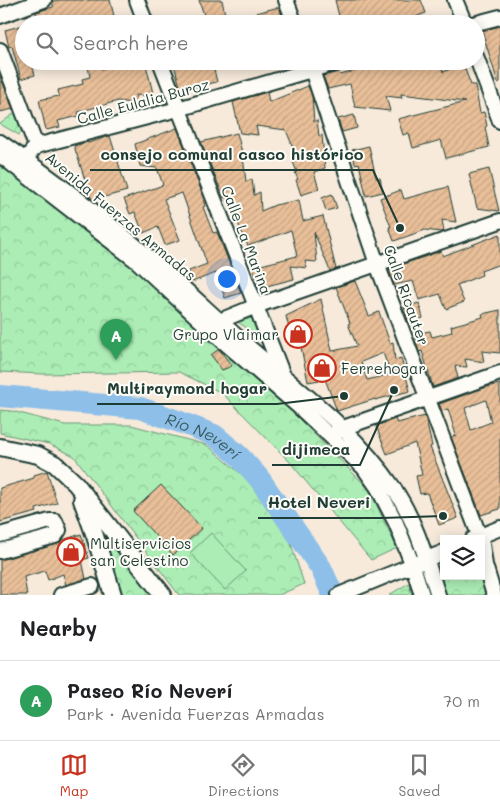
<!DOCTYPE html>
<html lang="en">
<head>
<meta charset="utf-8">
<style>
	body { margin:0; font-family:Mali,sans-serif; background:#f6f6f6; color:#202124 }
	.controls { position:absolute; right:15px; bottom:15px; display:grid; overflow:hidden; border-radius:0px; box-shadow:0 2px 12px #0003 }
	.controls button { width:45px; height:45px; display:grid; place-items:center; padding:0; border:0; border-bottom:1px solid #e0e0e0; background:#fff; color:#202124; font:25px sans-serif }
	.you { position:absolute; left:226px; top:278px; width:18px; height:18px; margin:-12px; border:4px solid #fff; border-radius:50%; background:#1a73e8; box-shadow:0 0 0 8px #1a73e833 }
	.badge { display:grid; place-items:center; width:32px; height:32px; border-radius:50%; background:#c8321e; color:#fff; font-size:16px; font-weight:700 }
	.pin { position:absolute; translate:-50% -41px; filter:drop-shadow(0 1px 2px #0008) }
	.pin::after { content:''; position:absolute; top:26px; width:18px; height:15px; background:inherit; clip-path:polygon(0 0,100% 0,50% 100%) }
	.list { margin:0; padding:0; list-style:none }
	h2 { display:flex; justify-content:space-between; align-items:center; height:65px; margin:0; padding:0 20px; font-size:21px }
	h2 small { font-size:16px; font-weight:400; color:#757577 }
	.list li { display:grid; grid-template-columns:32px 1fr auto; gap:15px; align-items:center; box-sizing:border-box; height:80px; padding:0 20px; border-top:1px solid #e0e0e0 }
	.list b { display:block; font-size:19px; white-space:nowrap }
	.list p { margin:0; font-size:16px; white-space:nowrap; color:#757577 }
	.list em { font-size:16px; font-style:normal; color:#757577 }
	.icon { flex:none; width:28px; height:28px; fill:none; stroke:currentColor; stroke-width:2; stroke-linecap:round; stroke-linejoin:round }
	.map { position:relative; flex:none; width:500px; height:595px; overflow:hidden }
	.search { position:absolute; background:#fff; box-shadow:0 2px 12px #0003; left:15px; right:15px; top:15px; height:55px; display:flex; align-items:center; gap:12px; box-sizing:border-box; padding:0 18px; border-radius:28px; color:#757577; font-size:19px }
	.sheet { height:145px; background:#fff }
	nav { display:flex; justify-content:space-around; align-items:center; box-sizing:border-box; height:70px; border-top:1px solid #e0e0e0; background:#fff; font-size:14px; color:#757577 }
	nav a { display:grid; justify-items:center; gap:2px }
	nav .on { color:#c8321e }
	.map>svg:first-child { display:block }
	.park { fill:url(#park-crowns); stroke:#669574 }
	.pitch { fill:#acedb5; stroke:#669574 }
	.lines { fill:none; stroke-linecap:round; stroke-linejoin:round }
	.river { stroke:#8dbfe9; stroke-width:22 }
	.building { fill:url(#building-hatch); stroke:#1f3d34; fill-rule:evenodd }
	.minor-casing { stroke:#1f3d34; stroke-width:18 }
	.major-casing { stroke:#1f3d34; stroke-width:20 }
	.minor { stroke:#fdfcf7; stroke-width:14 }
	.major { stroke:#fdfcf7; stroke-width:16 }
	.labels { text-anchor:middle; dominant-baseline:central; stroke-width:4; stroke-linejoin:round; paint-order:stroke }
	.street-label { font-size:15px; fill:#1f3d34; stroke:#fdfcf7 }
	.poi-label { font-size:15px; fill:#1f3d34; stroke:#fdfcf7; text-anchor:start }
	.water-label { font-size:16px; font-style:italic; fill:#3a5e61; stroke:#fdfcf7 }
	.leader { fill:none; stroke:#1f3d34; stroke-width:2 }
	.callout-dot { fill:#1f3d34; stroke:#fdfcf7; stroke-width:2 }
	.callout-label { font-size:16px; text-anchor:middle; font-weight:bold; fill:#1f3d34; stroke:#fdfcf7; stroke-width:4; stroke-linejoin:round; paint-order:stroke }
</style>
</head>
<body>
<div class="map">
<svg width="500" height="595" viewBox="0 0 500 595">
	<defs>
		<pattern id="park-crowns" width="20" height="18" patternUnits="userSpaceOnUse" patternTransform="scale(1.25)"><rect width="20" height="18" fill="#acedb5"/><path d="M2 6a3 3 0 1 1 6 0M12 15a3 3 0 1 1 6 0" fill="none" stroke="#94cc9c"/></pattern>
		<pattern id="building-hatch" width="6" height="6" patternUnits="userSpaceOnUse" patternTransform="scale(1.25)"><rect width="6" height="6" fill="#e9bf99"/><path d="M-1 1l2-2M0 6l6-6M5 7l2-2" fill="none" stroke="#c7a584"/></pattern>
	</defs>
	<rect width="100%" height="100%" fill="#f7eadb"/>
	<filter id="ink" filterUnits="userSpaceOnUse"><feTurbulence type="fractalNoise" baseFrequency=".02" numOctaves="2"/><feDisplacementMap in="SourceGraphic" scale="10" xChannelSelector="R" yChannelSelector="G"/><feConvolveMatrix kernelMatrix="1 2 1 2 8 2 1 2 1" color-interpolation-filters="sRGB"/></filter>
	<g filter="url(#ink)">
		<path class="park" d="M16 112 24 128 19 135 0 124Z
			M0 165 126 262 195 327 293 413 369 489 397 548 371 560 289 461 222 393 179 372 43 374 0 372Z
			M252 318 258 336 238 322Z
			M0 410 12 411 65 425H131L207 445 247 479 290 541 304 584 279 595H179L74 456 49 444 0 433Z
			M102 528 154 595H122Z
			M444 573V576H481L491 584 485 595H445L442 585Z
			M409 583 412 595H389Z"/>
		<path class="pitch" d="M211 533 246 571 225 590 190 553Z"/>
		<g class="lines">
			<path class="river" id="s1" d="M0 396 140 408 180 422 214 435 238 455 259 478 321 568 333 595"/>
		</g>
		<path class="building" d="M59 0H110L116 24H38L36 12 53 7V1Z
			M199 0H222L227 24H207Z
			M335 0H421L426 13 397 24H341Z
			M279 7 285 24H259L256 13Z
			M24 25V61H31L35 75 21 79 12 46 9 47 5 30Z
			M500 26V82L498 83 482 31Z
			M87 61H100L101 69 128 61H145L154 97 135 95 138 104 118 101 78 112 79 116 58 121 60 127 46 130 39 100 59 96 58 90 83 84 82 79 90 77Z
			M173 61H212L217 82 181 90Z
			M381 61H440L443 72 463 64 471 85H475L480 113 484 112 487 126 485 127 489 147 446 158 441 140 413 148 409 133 403 135 398 119 465 102 401 94 402 98 386 96 390 111 355 107 350 84 328 89 323 76 339 72 340 75 373 66 372 64Z
			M0 75 13 109 0 112Z
			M308 86 312 96 314 122 317 120 319 136 322 135 325 168 314 172 319 189 301 195 296 180 298 179 295 173 297 172 293 162 298 160 286 130 256 126 258 135 240 133 233 102 267 92 269 102Z
			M354 115 357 128 342 132 338 119Z
			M177 128 201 190 205 206 203 207 213 233 217 232 241 293 225 298 216 273 192 282 189 271 207 264 182 193 164 199 180 240 165 245 158 227 143 233 135 212 130 214 124 199 163 185 157 168 140 166 135 144Z
			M237 133 243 156 246 182 252 179 254 195 260 192 261 211 275 205 299 200 303 221 323 216 336 269 330 271 314 232 317 262 305 261 307 268 291 266 294 279 259 288 253 267 297 256 291 230 248 246 232 210 226 197 224 198 201 142Z
			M110 136 127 191 93 200 91 198 74 146 88 142V143Z
			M369 146 376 178H380L383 192 366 196 359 163 355 164 352 150Z
			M489 169 499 211 477 208 469 174Z
			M448 187 456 222 442 220 444 231 441 232 425 230 394 241 389 227H391L380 198 401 190 404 199Z
			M332 194 337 208 326 211 322 198Z
			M500 234V264L481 271 482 275 457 285 464 302 446 309 440 294 419 300 413 281 394 285 389 269 441 251 443 256Z
			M355 281 369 316 379 312 390 343 393 342 395 360 401 358 410 391 375 400V399L337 411 325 379 308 382 300 342 293 344 286 316 321 299 332 351 357 346 348 324 350 323 336 287ZM383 353 391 374 367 380 361 362Z
			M419 303 423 318 409 324 404 307Z
			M500 310V353L482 351 484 362 465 359 467 367 455 366 458 378 433 387 422 351 419 352 418 349 415 334 430 331 432 337 452 332 451 326 483 317 482 314Z
			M219 349 232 366 222 370 211 355Z
			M500 384V509L481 515 451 437 456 435 448 409 442 411 439 404 487 387ZM486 400 491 422 471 430 465 408Z
			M425 416 432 446 430 447 458 518 439 525 427 493 420 494 416 476 422 475 415 443 387 454 376 426 395 419 397 423Z
			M47 471 57 503 36 509 37 512 0 522V488L34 478V475Z
			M161 485 202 528 173 555 133 511Z
			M81 534 89 558 82 560 86 579 66 585 63 574 48 580 45 571 24 577 27 595H0V560L57 544 63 540Z"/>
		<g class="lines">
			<defs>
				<path id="minor" d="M137 0 146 24
					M286 0 295 24
					M455 0 465 24
					M0 16 44 0
					M473 24 500 17
					M0 50 36 146
					M476 56 500 121
					M160 61 282 373
					M309 61 377 264 479 535
					M0 142C56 180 109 222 160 267 191 294 220 322 250 348 301 392 355 431 393 487 415 519 426 558 438 595
					M0 155 138 262 224 342 298 406 364 468 378 488 396 523 413 566 422 595
					M21 165 36 146 178 109 342 61
					M212 324 256 306 500 221
					M336 432 343 428 500 373
					M0 535 50 521H55L59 530 55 536 0 551
					M473 539 500 528
					M482 544 485 565 494 595
					M61 595 92 586
					M339 595 444 552"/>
				<path id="major" d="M0 447 38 455 55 464 76 484 163 595
					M82 500 95 536 113 595"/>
			</defs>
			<use href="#minor" class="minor-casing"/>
			<use href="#major" class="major-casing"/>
			<use href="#minor" class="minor"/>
			<use href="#major" class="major"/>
		</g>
	</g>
	<defs>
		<symbol id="shop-ring" viewBox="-11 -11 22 22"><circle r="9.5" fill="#fdfcf7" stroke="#c8321e" stroke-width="1.5"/><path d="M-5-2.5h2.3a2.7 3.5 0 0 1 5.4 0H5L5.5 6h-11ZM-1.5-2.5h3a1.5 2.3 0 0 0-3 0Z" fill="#c8321e"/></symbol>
	</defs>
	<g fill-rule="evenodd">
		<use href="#shop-ring" x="282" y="318" width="32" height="32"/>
		<use href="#shop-ring" x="306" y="352" width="32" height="32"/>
		<use href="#shop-ring" x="55" y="536" width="32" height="32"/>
	</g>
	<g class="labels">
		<g class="street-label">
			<text transform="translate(143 101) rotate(-15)">Calle Eulalia Buroz</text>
			<text transform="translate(121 216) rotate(40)">Avenida Fuerzas Armadas</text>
			<text transform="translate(247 240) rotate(69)">Calle La Marina</text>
			<text transform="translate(407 295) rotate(70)">Calle Ricauter</text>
		</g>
		<g class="poi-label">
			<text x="279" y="334" text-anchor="end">Grupo Vlaimar</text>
			<text x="341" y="368">Ferrehogar</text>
			<text x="90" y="543">Multiservicios<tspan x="90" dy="17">san Celestino</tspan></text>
		</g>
		<g class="water-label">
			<text stroke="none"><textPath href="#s1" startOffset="210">Río Neverí</textPath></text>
		</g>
	</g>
	<path class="leader" d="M400 228L373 170H90M344 396L277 404H97M394 390L360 465H272M443 516L381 518H258"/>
	<g class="callout-dot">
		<circle cx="400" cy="228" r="5"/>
		<circle cx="344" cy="396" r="5"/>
		<circle cx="394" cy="390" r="5"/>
		<circle cx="443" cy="516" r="5"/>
	</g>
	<g class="callout-label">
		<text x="232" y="160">consejo comunal casco histórico</text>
		<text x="187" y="394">Multiraymond hogar</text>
		<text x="316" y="455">dijimeca</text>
		<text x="319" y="508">Hotel Neveri</text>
	</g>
</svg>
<div class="controls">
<button><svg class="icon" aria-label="layers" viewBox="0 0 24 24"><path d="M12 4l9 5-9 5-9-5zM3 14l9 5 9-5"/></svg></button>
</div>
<div class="you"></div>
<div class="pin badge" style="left:116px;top:360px;background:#2e9e5b">A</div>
<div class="search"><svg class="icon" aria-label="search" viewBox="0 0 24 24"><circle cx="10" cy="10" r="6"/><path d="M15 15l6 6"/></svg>Search here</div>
</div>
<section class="sheet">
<h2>Nearby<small></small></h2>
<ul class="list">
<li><span class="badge" style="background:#2e9e5b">A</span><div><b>Paseo Río Neverí</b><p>Park · Avenida Fuerzas Armadas</p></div><em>70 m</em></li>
</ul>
</section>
<nav>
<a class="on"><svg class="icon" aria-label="map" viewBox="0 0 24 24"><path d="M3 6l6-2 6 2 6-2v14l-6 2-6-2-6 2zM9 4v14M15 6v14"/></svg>Map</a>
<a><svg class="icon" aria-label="directions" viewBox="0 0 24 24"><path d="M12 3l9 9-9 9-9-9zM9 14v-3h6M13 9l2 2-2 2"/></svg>Directions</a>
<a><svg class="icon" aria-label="saved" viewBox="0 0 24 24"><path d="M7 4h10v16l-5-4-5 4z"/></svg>Saved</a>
</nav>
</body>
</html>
